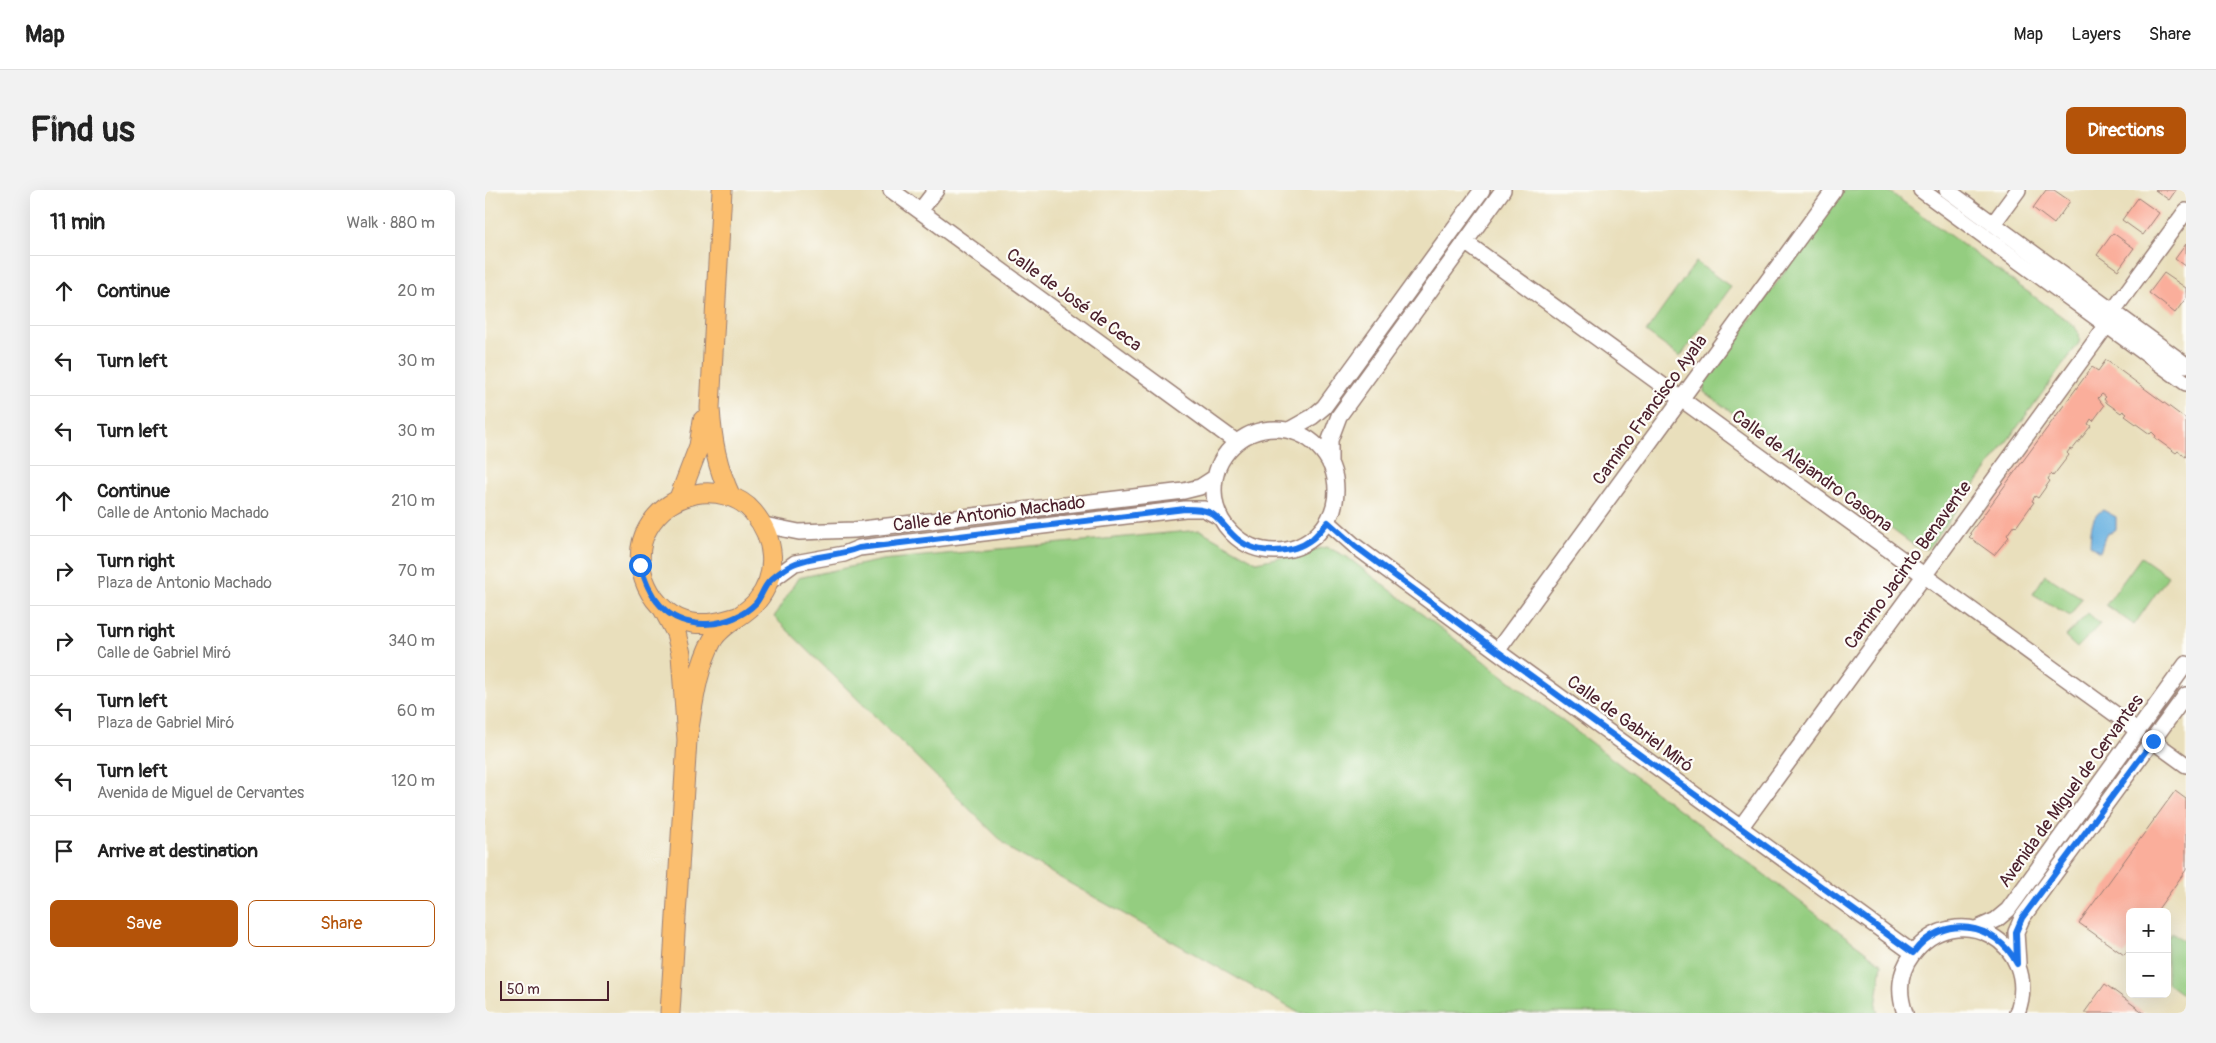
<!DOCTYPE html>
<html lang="en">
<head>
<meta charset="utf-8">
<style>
	body { margin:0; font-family:Pangolin,sans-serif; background:#f2f2f2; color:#222 }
	.controls { position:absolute; right:15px; bottom:15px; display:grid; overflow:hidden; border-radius:8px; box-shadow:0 5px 20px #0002 }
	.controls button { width:45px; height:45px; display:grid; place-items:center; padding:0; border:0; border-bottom:1px solid #e0e0e0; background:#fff; color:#222; font:25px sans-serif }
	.scale { position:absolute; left:15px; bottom:12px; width:109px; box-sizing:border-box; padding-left:5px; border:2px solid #4a1f2b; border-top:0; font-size:14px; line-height:18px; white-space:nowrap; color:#4a1f2b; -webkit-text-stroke:4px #fdfcf7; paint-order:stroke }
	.stop { position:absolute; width:15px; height:15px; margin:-11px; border:4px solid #1a73e8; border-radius:50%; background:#fff }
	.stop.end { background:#1a73e8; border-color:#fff; box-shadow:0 1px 5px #0008 }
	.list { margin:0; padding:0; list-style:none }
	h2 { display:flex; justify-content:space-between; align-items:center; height:65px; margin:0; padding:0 20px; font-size:21px }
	h2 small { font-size:16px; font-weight:400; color:#767676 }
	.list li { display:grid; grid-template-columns:32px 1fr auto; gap:15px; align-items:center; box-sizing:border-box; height:70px; padding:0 20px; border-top:1px solid #e0e0e0 }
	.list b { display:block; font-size:19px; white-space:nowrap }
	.list p { margin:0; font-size:16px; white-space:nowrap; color:#767676 }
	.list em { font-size:16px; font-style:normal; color:#767676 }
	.actions { display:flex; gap:10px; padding:15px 20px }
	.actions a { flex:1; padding:11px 0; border:1px solid #b45309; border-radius:8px; text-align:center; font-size:18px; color:#b45309 }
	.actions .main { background:#b45309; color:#fff }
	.icon { flex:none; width:28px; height:28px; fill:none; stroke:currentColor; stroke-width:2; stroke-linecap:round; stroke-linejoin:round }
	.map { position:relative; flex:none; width:1701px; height:823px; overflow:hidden; border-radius:8px }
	header { display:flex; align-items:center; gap:30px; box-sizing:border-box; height:70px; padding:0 25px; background:#fff; border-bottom:1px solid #e0e0e0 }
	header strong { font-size:24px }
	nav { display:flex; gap:28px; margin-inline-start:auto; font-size:18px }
	.intro { display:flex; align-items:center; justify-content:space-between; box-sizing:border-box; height:120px; padding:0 30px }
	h1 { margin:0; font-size:35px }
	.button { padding:12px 22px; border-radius:8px; background:#b45309; color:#fff; font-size:18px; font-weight:700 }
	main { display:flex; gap:30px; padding:0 30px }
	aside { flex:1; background:#fff; border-radius:8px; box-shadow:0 5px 20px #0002 }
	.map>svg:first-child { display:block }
	.green { fill:#94cd80; stroke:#6f7656 }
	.water { fill:#6ab2e1; stroke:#5a6886 }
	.building { fill:#faae9b }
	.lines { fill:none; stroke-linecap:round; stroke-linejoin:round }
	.minor-casing { stroke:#9a7f74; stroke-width:18 }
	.major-casing { stroke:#9a7f74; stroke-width:21 }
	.minor { stroke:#fff; stroke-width:15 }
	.major { stroke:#fbbe6e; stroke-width:19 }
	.route { stroke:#1a73e8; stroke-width:6 }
	.labels { text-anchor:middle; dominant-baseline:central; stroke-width:4.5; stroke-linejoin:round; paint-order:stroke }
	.street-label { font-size:18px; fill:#4a1f2b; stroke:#fdfcf7 }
</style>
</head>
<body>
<header>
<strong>Map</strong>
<nav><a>Map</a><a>Layers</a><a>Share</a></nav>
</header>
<div class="intro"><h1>Find us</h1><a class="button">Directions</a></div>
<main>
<aside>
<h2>11 min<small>Walk · 880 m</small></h2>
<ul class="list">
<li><svg class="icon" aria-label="ahead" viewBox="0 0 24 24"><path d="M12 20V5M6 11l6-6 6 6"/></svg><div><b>Continue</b></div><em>20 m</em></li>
<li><svg class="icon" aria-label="left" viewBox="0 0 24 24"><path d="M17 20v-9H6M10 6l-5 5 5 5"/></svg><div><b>Turn left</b></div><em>30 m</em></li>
<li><svg class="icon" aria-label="left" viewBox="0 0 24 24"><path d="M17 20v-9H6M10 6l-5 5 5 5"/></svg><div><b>Turn left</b></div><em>30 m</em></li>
<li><svg class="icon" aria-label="ahead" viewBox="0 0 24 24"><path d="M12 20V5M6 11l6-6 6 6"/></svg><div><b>Continue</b><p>Calle de Antonio Machado</p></div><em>210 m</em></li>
<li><svg class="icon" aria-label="right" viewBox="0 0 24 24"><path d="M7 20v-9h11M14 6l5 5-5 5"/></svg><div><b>Turn right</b><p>Plaza de Antonio Machado</p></div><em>70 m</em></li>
<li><svg class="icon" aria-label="right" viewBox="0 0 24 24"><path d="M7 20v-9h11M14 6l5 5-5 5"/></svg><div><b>Turn right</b><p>Calle de Gabriel Miró</p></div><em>340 m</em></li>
<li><svg class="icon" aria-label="left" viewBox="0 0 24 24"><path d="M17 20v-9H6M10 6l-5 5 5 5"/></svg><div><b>Turn left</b><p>Plaza de Gabriel Miró</p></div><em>60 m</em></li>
<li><svg class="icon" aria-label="left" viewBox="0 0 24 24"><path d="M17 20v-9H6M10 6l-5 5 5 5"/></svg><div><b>Turn left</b><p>Avenida de Miguel de Cervantes</p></div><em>120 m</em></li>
<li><svg class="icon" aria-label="arrive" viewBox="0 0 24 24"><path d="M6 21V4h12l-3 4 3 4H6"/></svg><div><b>Arrive at destination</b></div></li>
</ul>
<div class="actions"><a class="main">Save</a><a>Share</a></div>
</aside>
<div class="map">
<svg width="1701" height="823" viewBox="0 0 1701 823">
	<rect width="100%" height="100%" fill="#fdfcf7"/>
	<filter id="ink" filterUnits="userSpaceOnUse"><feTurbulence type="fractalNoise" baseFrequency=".02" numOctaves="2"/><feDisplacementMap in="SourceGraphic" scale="10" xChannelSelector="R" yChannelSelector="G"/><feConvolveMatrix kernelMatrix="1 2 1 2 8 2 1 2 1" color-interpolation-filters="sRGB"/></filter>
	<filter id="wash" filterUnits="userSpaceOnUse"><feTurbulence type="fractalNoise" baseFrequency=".0096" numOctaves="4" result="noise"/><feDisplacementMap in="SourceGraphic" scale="20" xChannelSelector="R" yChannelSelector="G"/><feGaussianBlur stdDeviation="1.12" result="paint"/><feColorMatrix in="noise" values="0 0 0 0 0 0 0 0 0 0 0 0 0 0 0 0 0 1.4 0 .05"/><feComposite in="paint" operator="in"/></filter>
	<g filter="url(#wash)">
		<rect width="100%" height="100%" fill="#e9dfbc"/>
		<path class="green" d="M1359 0H1402L1583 131C1591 138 1596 142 1594 153L1449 351 1442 359 1431 357 1219 202V193Z
			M1211 72 1246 97 1195 167 1161 142Z
			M715 340 772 372 842 357 862 367 1397 774 1391 817 1393 823H814L526 660 289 427 313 388 397 370Z
			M1656 367 1683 386 1649 435 1621 415Z
			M1560 385 1597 408 1585 426 1548 404Z
			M1603 423 1615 434 1592 458 1580 447Z
			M1687 742 1701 753V807L1682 793V749Z"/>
		<path class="water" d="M1618 320 1631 327V339L1621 344 1615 362 1605 355C1606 343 1605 326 1618 320Z"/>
		<g id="blocks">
			<path class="building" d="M1561 0H1569L1585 11 1569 34 1548 18Z
				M1670 0H1691L1684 10Z
				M1653 8 1674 23 1658 45 1637 30Z
				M1628 43 1649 58 1633 80 1612 65Z
				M1701 54V77L1690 69Z
				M1679 83 1701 98V108L1690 123 1664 103Z
				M1621 170 1701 229V267L1693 261 1691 263 1670 248 1671 246 1667 242 1665 244 1640 226 1642 224 1638 221 1636 223 1622 213 1619 209 1621 207 1617 204 1613 208 1619 216 1608 231 1606 229 1603 234 1606 236 1587 260 1585 259 1582 263 1584 265 1568 286 1566 284 1563 289 1565 291 1553 308 1550 306 1547 311 1549 312 1531 337 1529 335 1522 345 1524 347 1509 365 1484 347 1487 344 1485 343 1607 177 1613 181Z
				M1690 601 1701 609V680L1671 722H1645V757L1639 765 1594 733Z
				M1620 794 1659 823H1599Z"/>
		</g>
	</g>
	<g filter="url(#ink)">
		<use href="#blocks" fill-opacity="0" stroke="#9a7f74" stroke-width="1"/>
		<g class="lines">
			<defs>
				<path id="minor" d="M406 0 750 251
					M1436 0 1701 193
					M1462 0 1701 175
					M435 21 451 0
					M1508 34 1533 0
					M980 52 1652 540
					M1628 121 1701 21
					M729 300a61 61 0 1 1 122 0a61 61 0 1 1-122 0Z
					M804 240 827 227 839 217 997 0
					M845 274V250L854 226 1018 0
					M843 332 870 356 1012 461 1428 763
					M279 335 314 342 369 340 699 301 715 297 729 288
					M284 392 310 373 359 364 374 358 700 319H719L734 327
					M1012 461 1349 0
					M1668 551 1701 575
					M1255 638 1622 135
					M1491 739 1511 730 1523 720 1701 474
					M1533 773 1531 742 1537 728 1701 505
					M1420 823C1413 803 1414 782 1427 765 1471 705 1558 753 1532 823"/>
				<path id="major" d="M237 0 225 218C227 251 232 277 246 307
					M194 308 214 256 218 230
					M178 419 191 443 196 464 202 550 185 823
					M202 550C208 517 211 481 227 451 236 434 260 426 272 411 294 384 290 348 268 322 255 306 230 300 210 304 189 309 174 319 163 338 142 373 166 426 207 433 223 435 236 432 252 427"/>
			</defs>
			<use href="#minor" class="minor-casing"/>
			<use href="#major" class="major-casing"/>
			<use href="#minor" class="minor"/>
			<use href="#major" class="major"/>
		</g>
	</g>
	<g class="lines" filter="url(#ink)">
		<path class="route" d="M155 375C160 390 164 403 175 415 199 443 247 438 271 413 276 407 278 399 283 393 289 386 303 376 311 373 331 365 354 366 374 358L700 319C732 319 728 325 748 345 767 365 805 366 827 349 833 344 838 337 843 332L870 356 1012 461 1428 763C1457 723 1511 732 1532 774L1531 742 1537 728 1668 551"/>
	</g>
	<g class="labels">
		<g class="street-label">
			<text transform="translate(589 110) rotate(36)">Calle de José de Ceca</text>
			<text transform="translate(1165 220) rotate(-54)">Camino Francisco Ayala</text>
			<text transform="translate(1327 281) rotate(36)">Calle de Alejandro Casona</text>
			<text transform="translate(504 324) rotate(-7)">Calle de Antonio Machado</text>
			<text transform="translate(1423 375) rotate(-54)">Camino Jacinto Benavente</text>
			<text transform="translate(1145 534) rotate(36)">Calle de Gabriel Miró</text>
			<text transform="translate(1586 601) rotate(-54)">Avenida de Miguel de Cervantes</text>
		</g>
	</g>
</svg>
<div class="controls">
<button>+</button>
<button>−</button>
</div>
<div class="scale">50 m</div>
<div class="stop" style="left:155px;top:375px"></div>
<div class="stop end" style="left:1668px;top:551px"></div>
</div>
</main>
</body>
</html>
